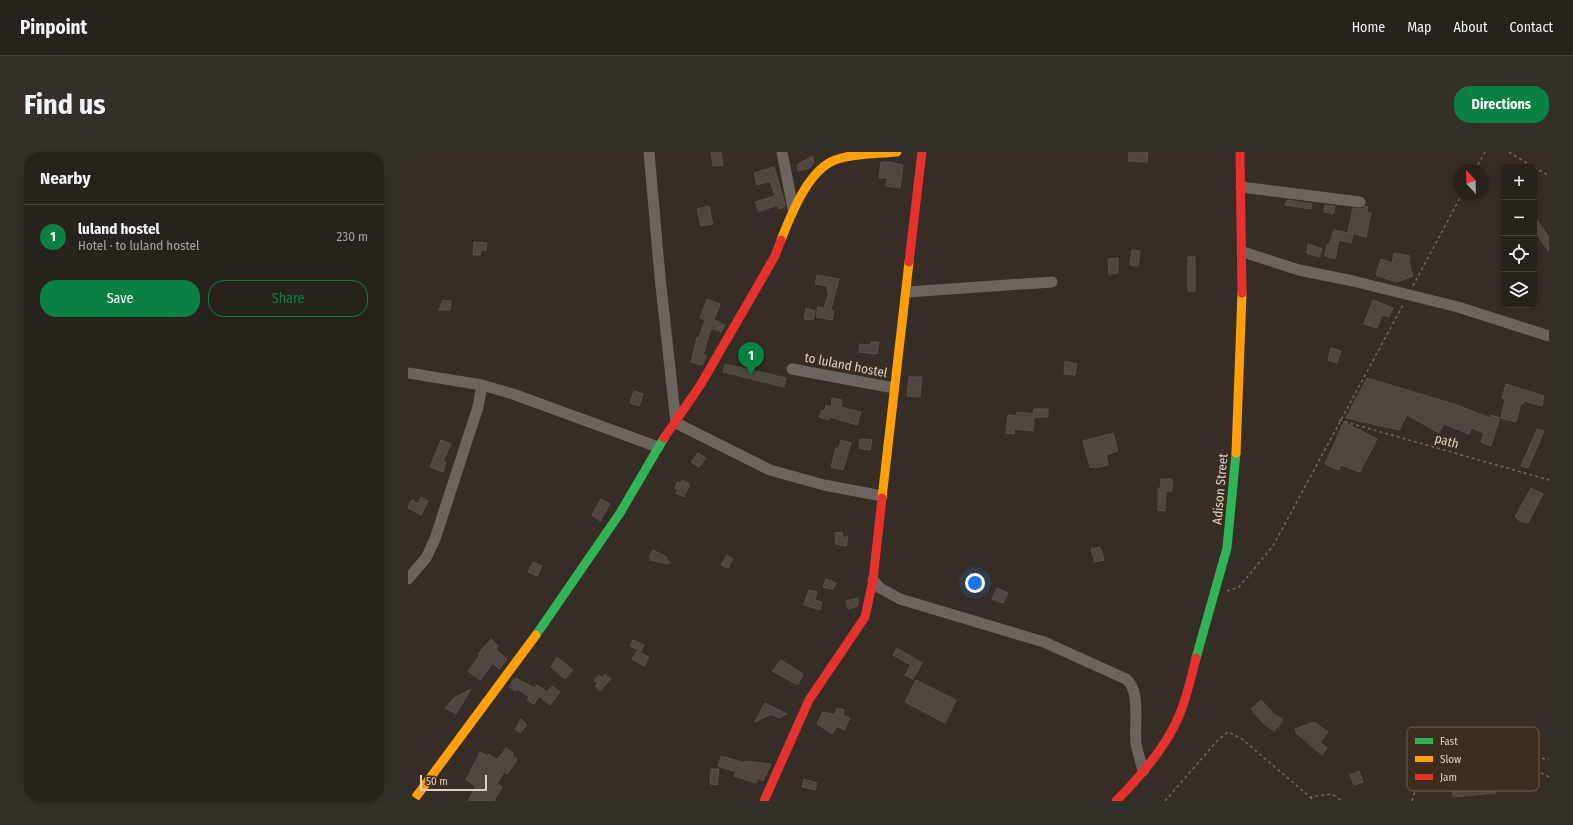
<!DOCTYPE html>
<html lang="en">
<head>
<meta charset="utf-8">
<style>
	body { margin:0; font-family:"Fira Sans Condensed",sans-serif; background:#342f29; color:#f1f3f6 }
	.controls { position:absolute; right:12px; top:12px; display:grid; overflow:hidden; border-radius:8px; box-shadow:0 2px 6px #0003 }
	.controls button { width:36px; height:36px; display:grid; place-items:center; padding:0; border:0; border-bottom:1px solid #443f3b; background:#28221c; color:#f1f3f6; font:20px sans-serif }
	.compass { position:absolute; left:1045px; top:12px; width:36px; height:36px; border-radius:50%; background:#28221c; box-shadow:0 2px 6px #0003; rotate:338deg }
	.scale { position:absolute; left:12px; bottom:10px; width:67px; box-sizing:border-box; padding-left:4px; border:2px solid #dbd0c8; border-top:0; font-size:11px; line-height:14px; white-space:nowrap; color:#dbd0c8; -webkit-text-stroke:3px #3d2d1f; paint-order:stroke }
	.you { position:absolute; left:567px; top:431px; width:14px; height:14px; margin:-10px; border:3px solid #fff; border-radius:50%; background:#1a73e8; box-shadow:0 0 0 6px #1a73e833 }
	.badge { display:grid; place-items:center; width:26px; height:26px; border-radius:50%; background:#0b8043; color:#fff; font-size:13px; font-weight:700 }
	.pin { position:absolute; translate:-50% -33px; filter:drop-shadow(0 1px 2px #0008) }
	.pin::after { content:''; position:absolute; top:21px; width:14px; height:12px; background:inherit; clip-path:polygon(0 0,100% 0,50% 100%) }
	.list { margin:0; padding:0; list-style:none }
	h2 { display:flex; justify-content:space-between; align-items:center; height:52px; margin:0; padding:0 16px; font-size:17px }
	h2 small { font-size:13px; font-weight:400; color:#a5a4a3 }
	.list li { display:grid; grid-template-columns:26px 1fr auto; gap:12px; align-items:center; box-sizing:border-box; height:64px; padding:0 16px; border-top:1px solid #443f3b }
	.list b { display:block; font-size:15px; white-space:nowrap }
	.list p { margin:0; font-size:13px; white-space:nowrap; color:#a5a4a3 }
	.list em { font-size:13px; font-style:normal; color:#a5a4a3 }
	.actions { display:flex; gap:8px; padding:12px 16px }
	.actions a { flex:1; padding:9px 0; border:1px solid #0b8043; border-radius:16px; text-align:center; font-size:14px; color:#0b8043 }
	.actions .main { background:#0b8043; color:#fff }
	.icon { flex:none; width:22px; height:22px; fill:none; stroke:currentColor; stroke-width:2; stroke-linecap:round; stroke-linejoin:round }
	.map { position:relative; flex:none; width:1141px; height:649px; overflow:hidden; border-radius:16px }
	header { display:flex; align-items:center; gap:24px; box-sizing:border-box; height:56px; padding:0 20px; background:#28221c; border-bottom:1px solid #443f3b }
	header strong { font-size:19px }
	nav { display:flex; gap:22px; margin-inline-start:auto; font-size:14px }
	.intro { display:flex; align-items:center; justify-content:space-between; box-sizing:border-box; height:96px; padding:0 24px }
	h1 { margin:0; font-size:28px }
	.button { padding:10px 18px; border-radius:16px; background:#0b8043; color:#fff; font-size:14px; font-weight:700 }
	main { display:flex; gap:24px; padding:0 24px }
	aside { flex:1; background:#28221c; border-radius:16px; box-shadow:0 2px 6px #0003 }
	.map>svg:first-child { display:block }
	.building { fill:#4e4741; stroke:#58514a }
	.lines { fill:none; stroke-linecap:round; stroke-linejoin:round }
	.path { stroke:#6e6862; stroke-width:1.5; stroke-dasharray:3 3; stroke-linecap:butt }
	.street { stroke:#6c645e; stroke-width:11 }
	.fast { stroke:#30b455; stroke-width:9 }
	.slow { stroke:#ff9f0a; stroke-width:9 }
	.jam { stroke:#e5322d; stroke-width:9 }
	.labels { text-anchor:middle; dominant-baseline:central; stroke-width:3; stroke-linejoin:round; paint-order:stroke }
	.street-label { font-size:13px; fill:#dbd0c8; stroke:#3d2d1f }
	.key { fill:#3d2d1f; stroke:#6c5e52; stroke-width:1 }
	.key-label { font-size:11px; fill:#dbd0c8 }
</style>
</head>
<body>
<header>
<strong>Pinpoint</strong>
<nav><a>Home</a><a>Map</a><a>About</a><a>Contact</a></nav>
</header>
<div class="intro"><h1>Find us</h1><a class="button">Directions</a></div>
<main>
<aside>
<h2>Nearby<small></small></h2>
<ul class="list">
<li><span class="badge">1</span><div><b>luland hostel</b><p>Hotel · to luland hostel</p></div><em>230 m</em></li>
</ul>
<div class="actions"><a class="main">Save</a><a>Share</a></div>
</aside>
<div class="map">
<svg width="1141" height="649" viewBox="0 0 1141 649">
	<rect width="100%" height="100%" fill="#362e26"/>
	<path class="building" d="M303 0H313L315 13 305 14Z
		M721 0H740L739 10 720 9Z
		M404 4 406 11 402 16 390 19 389 13Z
		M473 10H482L495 13 492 36 478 34 479 26H471Z
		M366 15 377 52 376 55 371 57 369 53 351 60 347 50 367 44 362 29 349 33 346 21Z
		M879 48 904 52 903 57 877 53Z
		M917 53 927 54 925 62 916 60Z
		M301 54 305 72 293 74 289 57Z
		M957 54 960 55 958 60 963 61 958 85 940 80 945 56 954 57Z
		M1126 64 1141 85V100L1126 78Z
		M926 78 945 82 943 91 931 88 927 107 917 104 919 92 921 93Z
		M66 90 79 91 78 98H73L72 103H65Z
		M900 92 914 97 911 105 899 101Z
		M724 98 732 99 730 114 722 113Z
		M986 101 1002 104 1001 111 1005 124 988 130 968 123 973 107 984 111Z
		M780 105H787V139H780Z
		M710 106V121L701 122 700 107Z
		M409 123 431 127 423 158 426 159 424 168 408 165 410 155 416 156 421 140H419L420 134 407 132Z
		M299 147 312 152 306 168 317 173 313 180 303 176 295 203H298V205L294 213 283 210 289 185 291 186 297 168 292 166Z
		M35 148 43 149 42 158H31Z
		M965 148 985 156 981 165 974 163 969 176 956 172Z
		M398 156 407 159 405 168 396 167Z
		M463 190H471L469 202 451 200 452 192 463 193Z
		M923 196 933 199 929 211 920 208Z
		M657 209 669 212 667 223 656 222Z
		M317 212 378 226 376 235 315 220Z
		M501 225H514L512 245 499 244Z
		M959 226 1049 253 1082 266 1083 263 1092 266 1083 294 1073 290 1076 281 1063 276 1061 282 1036 272 1031 281 999 263 991 278 938 266Z
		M1098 232 1136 244 1134 254 1116 249 1115 252 1113 251 1108 270 1093 266 1097 247 1094 246Z
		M226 239 235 242 231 254 222 251Z
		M424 246 434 248 433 255 453 260 449 273 422 265 421 268 411 265 414 258 417 259 418 253 423 255Z
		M626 257H640V265H626L625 279 606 277V282L598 281 600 263 609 264V260L625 262Z
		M936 270 969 287 952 320 933 313 931 318 917 312Z
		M1129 277 1136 279 1120 316 1113 314Z
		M705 281 710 299 698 303 700 313 687 316 682 315 675 289Z
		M452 287 464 288 462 298 451 296Z
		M33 288 43 292 35 309 38 310 35 320 22 315Z
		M433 288 443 291 435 318 423 315 428 296H431Z
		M290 301 298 306 291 315 283 310Z
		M753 327H764V339H758L757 359 750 358V336H753Z
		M274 328 282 332 276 345 268 341 270 338 267 336 269 330 273 331Z
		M1123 336 1135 342 1120 371 1112 369 1107 365Z
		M13 345 20 349 13 363 0 356V354L4 348 10 352Z
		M193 347 202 352 192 369 184 363Z
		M434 380 435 385H440L438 394 428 392 427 381Z
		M692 395 696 408 687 410 683 397Z
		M245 398 259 405 258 407 262 410 260 412 242 408 244 405H241Z
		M319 403 325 407 320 416 313 413Z
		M125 410 134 414 129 424 120 420Z
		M418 427 428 431 425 437 415 435Z
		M589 436 600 441 595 451 584 447Z
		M401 438 409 440 407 448 414 450 412 458 396 453Z
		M450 446V454L440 457 438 449Z
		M83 487 90 494 88 498 99 507 91 517 85 511 72 528 60 519 72 503 70 502Z
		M225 488 236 493 233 500 222 494Z
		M489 496 514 511 505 527 497 523 503 513 485 503Z
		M229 499 241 505 236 514 224 507Z
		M149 505 165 518 157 527 143 515Z
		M373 508 395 522 390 533 364 519Z
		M197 522 203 527 192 539 187 534 190 531 186 529 191 523 194 526Z
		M107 526 127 536 129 533 139 540 144 534 152 540 142 553 131 544 126 552 119 548 121 545 109 537 108 539 101 535Z
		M508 528 548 548 537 571 497 550Z
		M63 537 48 562 37 556 46 546Z
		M853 548 867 563 874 567V570L866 579 856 572 843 557Z
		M357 551 379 562 371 566 363 562 347 570Z
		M429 556 436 558 435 563 442 566 436 578 429 574 424 582 409 572 415 560 427 563Z
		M113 567 119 573 112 581 107 577Z
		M906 570 920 580 912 590 919 596 914 603 888 581 887 577Z
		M98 596 105 601 104 603 109 608 99 622 96 620 89 632 94 635 86 649H60L68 634 58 628 72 600 80 604 81 602 89 608Z
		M313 604 337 611V609L363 612 355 629 350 626 348 631 326 624 328 620 310 614Z
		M1080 615 1082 628 1086 627 1088 641 1045 645 1044 638 1051 637V629L1069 628 1068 617Z
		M303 617H311L309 633 302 632Z
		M951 619 955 630 946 633 942 623Z
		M396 627 409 631 407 638 394 635Z"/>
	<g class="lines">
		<path class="path" d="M1101 0 1125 15
			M1126 15 1141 24
			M1067 18 1077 0
			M1005 134 1054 42
			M931 268 1141 328
			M819 439 831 435 865 394 996 151
			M1104 604 1141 607
			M902 645 906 649
			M757 649 809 589 820 580 834 587 902 645 924 642 934 649
			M1004 649 1011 626 1019 610 1031 603 1055 602 1102 604 1141 625"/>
		<path class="street" d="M241 0 252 125 268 271 362 318 416 333 474 344
			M374 0 385 56
			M833 35 952 50
			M835 100 891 118 945 129 1050 155 1141 184
			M499 140 644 130
			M384 217 486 236
			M0 221 74 233 105 242 250 295
			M0 427 18 406 27 387 70 255 74 233
			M465 428 472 436 492 447 636 490 718 527C733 538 726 573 728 592 730 601 733 610 735 619"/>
		<path class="fast" d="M128 483 212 361 256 286
			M788 506 819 396 828 301"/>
		<path class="slow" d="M373 88C383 63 400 18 427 8 446 1 469 2 489 0
			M828 301 834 141
			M474 346 501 110
			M5 649 128 483"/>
		<path class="jam" d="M832 0 834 141
			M501 110 514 0
			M256 286 293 232 367 104 373 88
			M356 649 401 548 457 465 465 428 474 346
			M708 649C734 623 762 591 774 556 780 540 784 522 788 506"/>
	</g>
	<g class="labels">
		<g class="street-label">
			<text transform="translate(438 213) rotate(11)">to luland hostel</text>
			<text transform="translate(1039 289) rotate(16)">path</text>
			<text transform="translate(812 337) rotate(-85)">Adison Street</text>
		</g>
	</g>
	<rect x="999" y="575" width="132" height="64" rx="6" class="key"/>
	<rect x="1007" y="586" width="18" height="6" fill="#30b455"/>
	<rect x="1007" y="604" width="18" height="6" fill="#ff9f0a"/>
	<rect x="1007" y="622" width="18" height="6" fill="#e5322d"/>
	<g class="key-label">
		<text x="1032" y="593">Fast</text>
		<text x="1032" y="611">Slow</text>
		<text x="1032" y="629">Jam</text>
	</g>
</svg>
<div class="controls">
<button>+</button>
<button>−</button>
<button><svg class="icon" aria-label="locate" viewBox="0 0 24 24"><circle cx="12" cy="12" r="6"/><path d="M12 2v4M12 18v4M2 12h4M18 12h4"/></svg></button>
<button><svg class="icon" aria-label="layers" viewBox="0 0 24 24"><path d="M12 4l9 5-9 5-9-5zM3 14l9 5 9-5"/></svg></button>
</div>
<svg class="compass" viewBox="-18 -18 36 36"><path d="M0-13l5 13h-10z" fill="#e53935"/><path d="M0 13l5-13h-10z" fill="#a5a4a3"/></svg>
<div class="scale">50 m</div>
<div class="you"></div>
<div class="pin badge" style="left:343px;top:223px">1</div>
</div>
</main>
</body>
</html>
